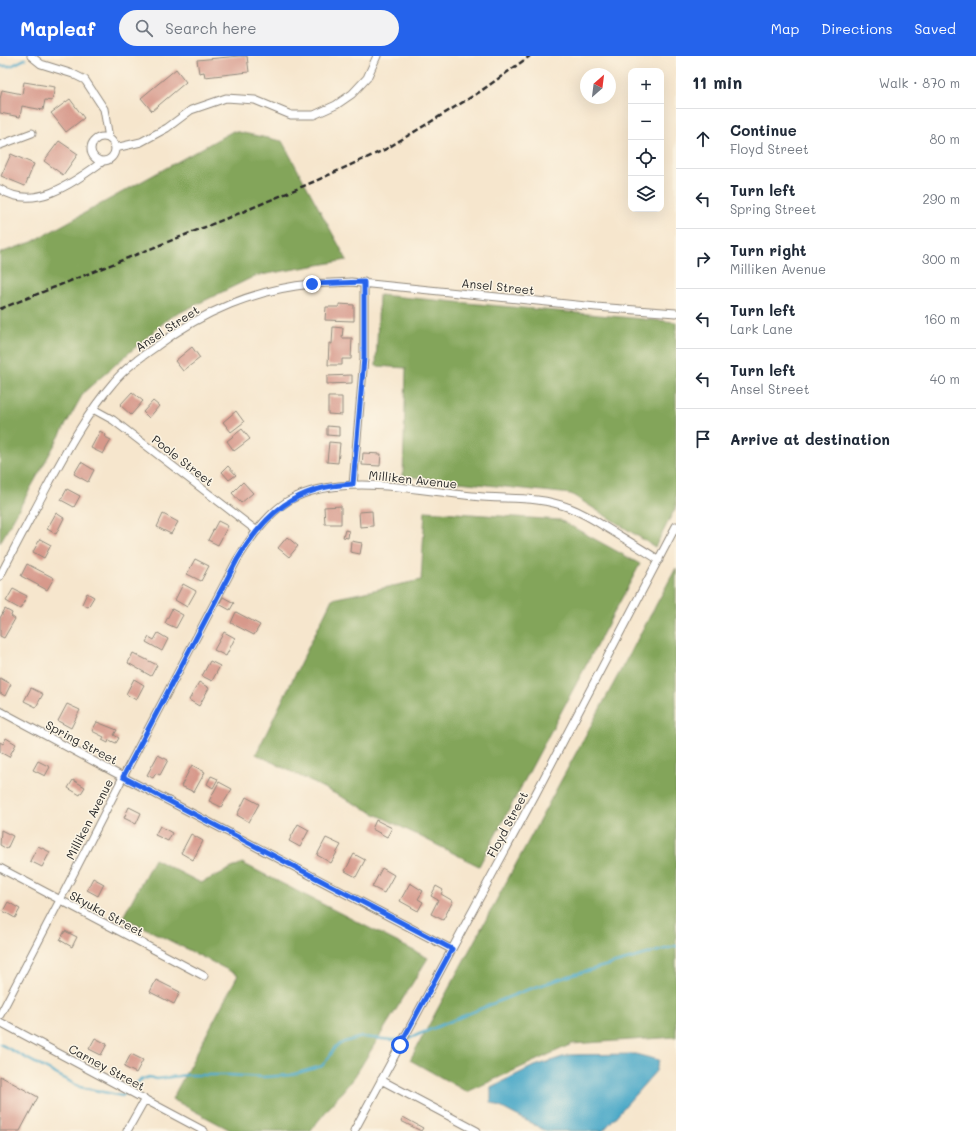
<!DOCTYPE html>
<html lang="en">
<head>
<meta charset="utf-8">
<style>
	body { margin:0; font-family:Mali,sans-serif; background:#f2f2f3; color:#1f2937 }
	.controls { position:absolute; right:12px; top:12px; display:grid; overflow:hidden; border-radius:8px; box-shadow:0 4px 16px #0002 }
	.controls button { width:36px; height:36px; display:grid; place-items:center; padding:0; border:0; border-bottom:1px solid #e0e1e3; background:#fff; color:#1f2937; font:20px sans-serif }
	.compass { position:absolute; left:580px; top:12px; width:36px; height:36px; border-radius:50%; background:#fff; box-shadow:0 4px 16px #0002; rotate:28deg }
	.stop { position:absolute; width:12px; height:12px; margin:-9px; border:3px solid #2563eb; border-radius:50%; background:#fff }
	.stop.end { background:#2563eb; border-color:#fff; box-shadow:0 1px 4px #0008 }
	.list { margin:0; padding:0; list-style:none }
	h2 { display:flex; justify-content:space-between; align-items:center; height:52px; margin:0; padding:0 16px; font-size:17px }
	h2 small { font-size:13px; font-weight:400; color:#747a83 }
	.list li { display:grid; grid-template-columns:26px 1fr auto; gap:12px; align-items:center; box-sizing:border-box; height:60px; padding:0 16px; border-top:1px solid #e0e1e3 }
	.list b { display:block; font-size:15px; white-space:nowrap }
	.list p { margin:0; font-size:13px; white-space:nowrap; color:#747a83 }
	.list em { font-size:13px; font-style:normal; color:#747a83 }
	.icon { flex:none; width:22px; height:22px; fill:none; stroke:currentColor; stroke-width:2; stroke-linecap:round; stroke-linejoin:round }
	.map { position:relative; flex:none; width:676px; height:1075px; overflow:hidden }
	header { display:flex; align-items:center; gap:24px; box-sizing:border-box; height:56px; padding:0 20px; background:#2563eb; color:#fff }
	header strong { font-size:19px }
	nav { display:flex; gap:22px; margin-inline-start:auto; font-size:14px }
	.search { width:280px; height:36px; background:#f2f2f3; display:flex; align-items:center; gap:10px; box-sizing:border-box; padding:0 14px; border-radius:22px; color:#747a83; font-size:15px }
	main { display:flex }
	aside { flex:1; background:#fff }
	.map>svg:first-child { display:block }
	.forest { fill:#83a55a; stroke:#576842 }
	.water { fill:#49a8c8; stroke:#3a6a7a }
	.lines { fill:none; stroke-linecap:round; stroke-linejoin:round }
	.stream { stroke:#49a8c8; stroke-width:2.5 }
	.building { fill:#d7998b }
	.street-casing { stroke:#90887c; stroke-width:9 }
	.street { stroke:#fff; stroke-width:7 }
	.rail { stroke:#2b2b2b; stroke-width:2.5; stroke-dasharray:6 3; stroke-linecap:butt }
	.route { stroke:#2563eb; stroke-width:5 }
	.labels { text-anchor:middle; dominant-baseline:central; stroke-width:3; stroke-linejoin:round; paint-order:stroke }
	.street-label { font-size:12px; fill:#2b2b2b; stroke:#fcf5e5 }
</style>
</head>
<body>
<header>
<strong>Mapleaf</strong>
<div class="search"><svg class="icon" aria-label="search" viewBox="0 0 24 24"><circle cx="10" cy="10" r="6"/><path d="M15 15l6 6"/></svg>Search here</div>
<nav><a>Map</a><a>Directions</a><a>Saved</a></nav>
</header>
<main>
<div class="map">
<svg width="676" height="1075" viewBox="0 0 676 1075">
	<rect width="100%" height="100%" fill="#fcf5e5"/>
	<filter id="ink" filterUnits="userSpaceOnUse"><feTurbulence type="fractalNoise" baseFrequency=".025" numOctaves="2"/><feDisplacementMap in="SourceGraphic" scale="8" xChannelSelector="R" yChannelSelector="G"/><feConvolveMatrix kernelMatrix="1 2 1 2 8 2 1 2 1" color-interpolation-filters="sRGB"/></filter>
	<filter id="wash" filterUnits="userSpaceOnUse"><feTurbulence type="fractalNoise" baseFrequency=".012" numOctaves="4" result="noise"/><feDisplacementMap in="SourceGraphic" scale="16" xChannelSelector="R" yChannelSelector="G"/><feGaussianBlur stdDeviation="0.9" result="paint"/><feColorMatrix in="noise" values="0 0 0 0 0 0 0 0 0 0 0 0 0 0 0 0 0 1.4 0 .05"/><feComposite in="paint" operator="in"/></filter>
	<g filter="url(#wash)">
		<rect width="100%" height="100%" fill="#f6e6cd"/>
		<path class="forest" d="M233 75 282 85 347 204 255 220 169 262 84 336 0 487V197L32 186Z
			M379 239 676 266V451L655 491 571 438 403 420 406 312 376 310Z
			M425 455 560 464 640 508 479 810 256 698 332 543 421 524Z
			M676 512V981L572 988 467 1036 410 1004Z
			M154 803 201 827 242 807 428 902 355 1020 310 1075H232L172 1043 238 919 123 861Z"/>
		<path class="water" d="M635 998 659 1004 656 1015 603 1075H546L491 1046V1031L532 1011 569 999Z"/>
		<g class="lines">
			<path class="stream" d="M0 10H11L25 3
				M0 988 80 1031 122 1040 131 1033 140 1024 149 1021 157 1023 186 1019H228L263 1021 291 1019 322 1010 330 1000 335 991 344 986 362 981 393 984 410 982 492 948 524 935 569 920 676 890"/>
		</g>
		<g id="blocks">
			<path class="building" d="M239 0H247L249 16 205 21 204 16 199 17 197 4Z
				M176 13 186 26 152 55 141 42Z
				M24 26 55 31 52 45 45 44 43 54 22 50 20 61 0 57V43L2 34 22 38Z
				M70 43 84 62 66 76 51 57Z
				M59 85 78 98 63 119 44 105Z
				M11 98 34 108 25 130 1 120Z
				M339 248 354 249V265L325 264 326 251H339Z
				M333 271 343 272 342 282H352L351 303H342V309H328L329 287 332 288Z
				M192 291 200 302 183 315 175 305Z
				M352 319V327L327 328V320Z
				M132 336 143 345 131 359 120 349Z
				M328 341H342V359L328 358Z
				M153 345 159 350 149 362 143 356Z
				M236 355 244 366 231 376 223 366Z
				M327 370 339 371V380L327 379Z
				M242 373 250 383 234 395 227 385Z
				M100 375 106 379 105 381 111 384 103 398 91 392Z
				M329 386 340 387 338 407 327 406Z
				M363 397 381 398 380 410 362 409Z
				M81 406 94 414 88 426 74 418Z
				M228 410 236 419 229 424 222 416Z
				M243 426 253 437 241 447 232 437Z
				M67 433 80 440 74 451 61 444Z
				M341 450V468H325L324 451Z
				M372 455 373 470 360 471 359 456Z
				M56 457 64 462 56 478 47 473Z
				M163 458 178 466 171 478 157 471Z
				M218 465 228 470 218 489 208 484Z
				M345 474 349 475 348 482 343 481Z
				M287 481 298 490 289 501 278 492Z
				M40 483 51 489 44 502 33 496Z
				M351 485 362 487 360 498 350 496Z
				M195 503 209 510 201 525 187 518Z
				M27 508 54 522 47 534 21 520Z
				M183 528 196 535 187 551 175 544Z
				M13 533 27 540 20 553 6 545Z
				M87 537 94 541 88 551 82 548Z
				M223 541 234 547 230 554 219 548Z
				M5 553 12 557 11 560 15 563 4 582 0 580V562Z
				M172 553 183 559 176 572 165 567Z
				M236 556 260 569 254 579 231 567Z
				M224 576 235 582 226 600 214 594Z
				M158 577 168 583 162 595 146 586 149 581 154 584Z
				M133 597 157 609 151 620 128 607Z
				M210 605 220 610 212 625 202 620Z
				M0 622 11 628 5 640 0 637Z
				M134 623 144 629 136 644 126 638Z
				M199 626 209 632 199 650 189 644Z
				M31 632 43 638 36 651 24 645Z
				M67 648 80 654 71 672 58 665Z
				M97 666 117 674 114 679 119 682 116 687 109 684 108 687 102 684 104 681 92 675Z
				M6 682 16 688 9 701 0 696V686L3 688Z
				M158 699 168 704 160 719 156 717 153 722 147 719Z
				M38 705 50 711 45 720 33 714Z
				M192 709 205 716 194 736 181 730Z
				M211 720 218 723 213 732 207 728Z
				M73 724 85 731 80 739 68 732Z
				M219 726 232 733 221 751 209 745Z
				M246 741 259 748 249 766 237 759Z
				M129 751 141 757 136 768 124 762Z
				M376 764 392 772 387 781 372 773Z
				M298 768 309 774 300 791 289 785Z
				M160 770 172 777 168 785 155 779Z
				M1 774 13 780 7 793 0 789Z
				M191 778 203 785 193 804 181 797Z
				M326 782 341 789 331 807 317 799Z
				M38 790 50 796 42 811 30 805Z
				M354 798 365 804 356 821 345 815Z
				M382 812 394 819 384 837 372 831Z
				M93 822 104 828 98 840 87 834Z
				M410 827 423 835 418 843 423 846 418 855 400 845Z
				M436 830 443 834 441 838 453 845 443 864 431 858 438 844 431 840Z
				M8 846 20 853 15 862 3 855Z
				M65 875 77 881 72 891 60 884Z
				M156 924 180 936 174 948 150 936Z
				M95 982 107 988 101 999 89 993Z
				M131 998 143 1004 136 1017 124 1011Z
				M0 1020 38 1041 20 1075H0Z
				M403 1061 423 1072 421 1075 401 1065Z"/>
		</g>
	</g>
	<g filter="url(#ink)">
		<use href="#blocks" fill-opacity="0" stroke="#90887c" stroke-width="1"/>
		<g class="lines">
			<defs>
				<path id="street" d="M31 0 41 8 73 18 85 24 104 53 109 82
					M91 93a12 12 0 1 1 24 0a12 12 0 1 1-24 0Z
					M0 89 32 77
					M115 92 141 86 167 72 191 54 226 42 255 44 291 59H314L336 49 352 38 367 22 377 0
					M0 133C35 156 74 126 102 106
					M93 353 113 364 257 475
					M353 429 364 302V226
					M0 520C16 489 32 459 48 429 67 394 87 357 113 327 125 312 141 301 157 290 202 256 256 233 312 228 325 227 338 227 351 226L596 251 676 257
					M0 655 123 721 451 893
					M0 812 204 920
					M0 959 60 844 123 721 237 504C250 483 266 459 288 445 337 416 418 434 472 440 507 444 536 439 570 452 583 457 596 465 607 472 625 483 642 493 659 504
					M0 966 204 1075
					M381 1024 477 1075
					M127 1075 145 1043
					M354 1075 535 739 676 470"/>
			</defs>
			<use href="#street" class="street-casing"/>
			<use href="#street" class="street"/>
			<path class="rail" d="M0 253 240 157 313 126 386 93 478 37 530 0"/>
		</g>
	</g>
	<g class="lines" filter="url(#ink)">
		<path class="route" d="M312 228 364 226V302L353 428C296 430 265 457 237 504L123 721 452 893 400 989"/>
	</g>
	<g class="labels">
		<g class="street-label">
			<text transform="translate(498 230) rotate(6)">Ansel Street</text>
			<text transform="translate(167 272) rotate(-33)">Ansel Street</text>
			<text transform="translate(183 404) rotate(38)">Poole Street</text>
			<text transform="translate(413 423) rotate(6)">Milliken Avenue</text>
			<text transform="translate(82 686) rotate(28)">Spring Street</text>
			<text transform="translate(89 763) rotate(-63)">Milliken Avenue</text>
			<text transform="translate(507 768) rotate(-62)">Floyd Street</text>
			<text transform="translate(107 857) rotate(28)">Skyuka Street</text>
			<text transform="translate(107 1011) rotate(28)">Carney Street</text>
		</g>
	</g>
</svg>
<div class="controls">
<button>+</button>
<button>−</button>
<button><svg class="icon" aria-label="locate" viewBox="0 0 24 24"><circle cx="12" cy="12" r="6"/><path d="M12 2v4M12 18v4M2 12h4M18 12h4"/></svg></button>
<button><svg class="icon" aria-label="layers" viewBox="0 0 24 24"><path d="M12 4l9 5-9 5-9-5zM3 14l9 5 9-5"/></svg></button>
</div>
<svg class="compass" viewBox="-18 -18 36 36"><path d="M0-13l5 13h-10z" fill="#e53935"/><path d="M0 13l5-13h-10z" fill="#747a83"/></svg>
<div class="stop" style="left:400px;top:989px"></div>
<div class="stop end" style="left:312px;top:228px"></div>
</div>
<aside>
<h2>11 min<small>Walk · 870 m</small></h2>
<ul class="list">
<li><svg class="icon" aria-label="ahead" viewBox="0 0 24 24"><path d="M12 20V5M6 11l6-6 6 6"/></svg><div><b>Continue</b><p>Floyd Street</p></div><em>80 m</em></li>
<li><svg class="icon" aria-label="left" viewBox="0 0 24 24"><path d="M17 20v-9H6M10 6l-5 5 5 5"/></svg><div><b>Turn left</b><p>Spring Street</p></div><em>290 m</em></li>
<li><svg class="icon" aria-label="right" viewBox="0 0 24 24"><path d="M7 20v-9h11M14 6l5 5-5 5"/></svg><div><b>Turn right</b><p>Milliken Avenue</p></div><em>300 m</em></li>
<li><svg class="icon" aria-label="left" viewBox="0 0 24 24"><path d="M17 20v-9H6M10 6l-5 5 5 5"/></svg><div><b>Turn left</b><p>Lark Lane</p></div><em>160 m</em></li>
<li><svg class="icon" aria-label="left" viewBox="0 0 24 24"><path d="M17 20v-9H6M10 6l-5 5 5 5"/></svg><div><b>Turn left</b><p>Ansel Street</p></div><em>40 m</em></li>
<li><svg class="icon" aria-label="arrive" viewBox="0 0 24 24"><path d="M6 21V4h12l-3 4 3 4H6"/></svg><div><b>Arrive at destination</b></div></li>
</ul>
</aside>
</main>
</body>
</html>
